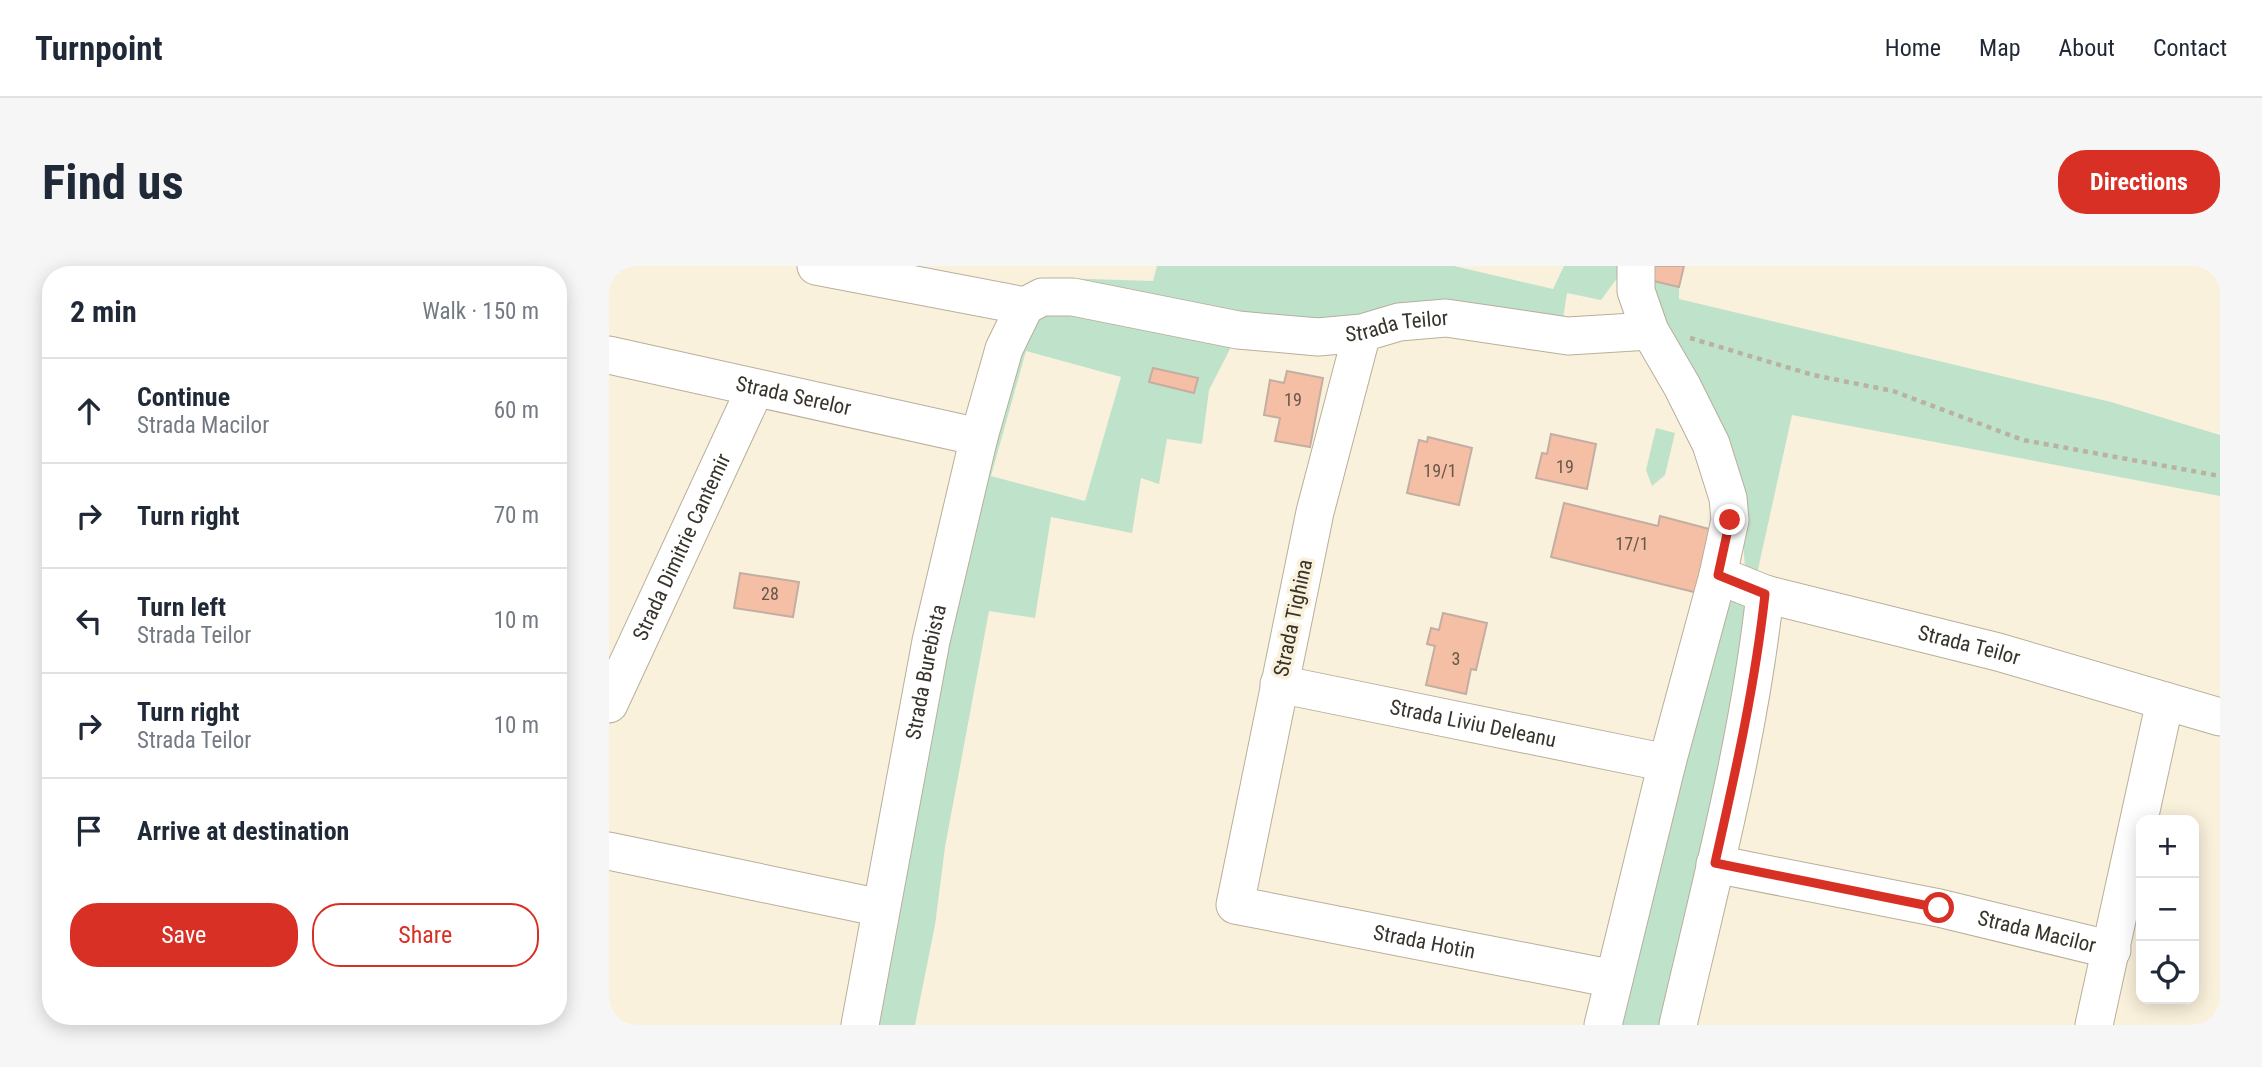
<!DOCTYPE html>
<html lang="en">
<head>
<meta charset="utf-8">
<style>
	body { margin:0; font-family:"Roboto Condensed",sans-serif; background:#f6f6f7; color:#1f2937 }
	.controls { position:absolute; right:21px; bottom:21px; display:grid; overflow:hidden; border-radius:14px; box-shadow:0 4px 18px #0003 }
	.controls button { width:63px; height:63px; display:grid; place-items:center; padding:0; border:0; border-bottom:2px solid #e0e1e3; background:#fff; color:#1f2937; font:35px sans-serif }
	.stop { position:absolute; width:21px; height:21px; margin:-16px; border:5px solid #d93025; border-radius:50%; background:#fff }
	.stop.end { background:#d93025; border-color:#fff; box-shadow:0 2px 7px #0008 }
	.list { margin:0; padding:0; list-style:none }
	h2 { display:flex; justify-content:space-between; align-items:center; height:91px; margin:0; padding:0 28px; font-size:30px }
	h2 small { font-size:23px; font-weight:400; color:#747a83 }
	.list li { display:grid; grid-template-columns:46px 1fr auto; gap:21px; align-items:center; box-sizing:border-box; height:105px; padding:0 28px; border-top:2px solid #e0e1e3 }
	.list b { display:block; font-size:26px; white-space:nowrap }
	.list p { margin:0; font-size:23px; white-space:nowrap; color:#747a83 }
	.list em { font-size:23px; font-style:normal; color:#747a83 }
	.actions { display:flex; gap:14px; padding:21px 28px }
	.actions a { flex:1; padding:16px 0; border:2px solid #d93025; border-radius:28px; text-align:center; font-size:24px; color:#d93025 }
	.actions .main { background:#d93025; color:#fff }
	.icon { flex:none; width:38px; height:38px; fill:none; stroke:currentColor; stroke-width:2; stroke-linecap:round; stroke-linejoin:round }
	.map { position:relative; flex:none; width:1611px; height:759px; overflow:hidden; border-radius:28px }
	header { display:flex; align-items:center; gap:42px; box-sizing:border-box; height:98px; padding:0 35px; background:#fff; border-bottom:2px solid #e0e1e3 }
	header strong { font-size:33px }
	nav { display:flex; gap:38px; margin-inline-start:auto; font-size:24px }
	.intro { display:flex; align-items:center; justify-content:space-between; box-sizing:border-box; height:168px; padding:0 42px }
	h1 { margin:0; font-size:49px }
	.button { padding:18px 32px; border-radius:28px; background:#d93025; color:#fff; font-size:24px; font-weight:700 }
	main { display:flex; gap:42px; padding:0 42px }
	aside { flex:1; background:#fff; border-radius:28px; box-shadow:0 4px 18px #0003 }
	.map>svg:first-child { display:block }
	.green { fill:#bfe2ca; fill-rule:evenodd }
	.building { fill:#f4bfa4; stroke:#c4aea3; stroke-width:2 }
	.lines { fill:none; stroke-linecap:round; stroke-linejoin:round }
	.minor-casing { stroke:#b8af9b; stroke-width:39 }
	.path { stroke:#b9b2a1; stroke-width:4.5; stroke-dasharray:5 5; stroke-linecap:butt }
	.minor { stroke:#fff; stroke-width:37 }
	.route { stroke:#d93025; stroke-width:9 }
	.labels { text-anchor:middle; dominant-baseline:central; stroke-width:7; stroke-linejoin:round; paint-order:stroke }
	.number-label { font-size:18px; fill:#67574a }
	.street-label { font-size:21px; fill:#38342c; stroke:#faf1dc }
</style>
</head>
<body>
<header>
<strong>Turnpoint</strong>
<nav><a>Home</a><a>Map</a><a>About</a><a>Contact</a></nav>
</header>
<div class="intro"><h1>Find us</h1><a class="button">Directions</a></div>
<main>
<aside>
<h2>2 min<small>Walk · 150 m</small></h2>
<ul class="list">
<li><svg class="icon" aria-label="ahead" viewBox="0 0 24 24"><path d="M12 20V5M6 11l6-6 6 6"/></svg><div><b>Continue</b><p>Strada Macilor</p></div><em>60 m</em></li>
<li><svg class="icon" aria-label="right" viewBox="0 0 24 24"><path d="M7 20v-9h11M14 6l5 5-5 5"/></svg><div><b>Turn right</b></div><em>70 m</em></li>
<li><svg class="icon" aria-label="left" viewBox="0 0 24 24"><path d="M17 20v-9H6M10 6l-5 5 5 5"/></svg><div><b>Turn left</b><p>Strada Teilor</p></div><em>10 m</em></li>
<li><svg class="icon" aria-label="right" viewBox="0 0 24 24"><path d="M7 20v-9h11M14 6l5 5-5 5"/></svg><div><b>Turn right</b><p>Strada Teilor</p></div><em>10 m</em></li>
<li><svg class="icon" aria-label="arrive" viewBox="0 0 24 24"><path d="M6 21V4h12l-3 4 3 4H6"/></svg><div><b>Arrive at destination</b></div></li>
</ul>
<div class="actions"><a class="main">Save</a><a>Share</a></div>
</aside>
<div class="map">
<svg width="1611" height="759" viewBox="0 0 1611 759">
	<rect width="100%" height="100%" fill="#faf1dc"/>
	<path class="green" d="M548 0H845L944 23 955 0H1013L1012 7 992 34 958 27 953 59 651 54 452 19 448 12 544 15Z
		M1036 13 1070 21V33L1502 136 1611 169V230L1183 149 1148 308 1136 303 1133 258Z
		M449 39 622 81 600 124 593 178 558 173 550 218 532 212 523 267 442 251 426 352 380 345 336 581 326 659 306 759H265L326 400 411 64ZM417 85 512 111 476 235 382 210Z
		M1047 162 1066 167 1056 209 1043 220 1037 204Z
		M1125 328 1147 334 1058 759H1004L1109 340Z"/>
	<path class="building" d="M1039 0H1075L1070 21 1036 13Z
		M544 102 589 112 585 127 540 116Z
		M678 105 714 112 701 181 666 175 671 152 655 149 661 114 675 117Z
		M942 168 987 178 978 223 927 212 933 187 938 188Z
		M819 171 863 182 850 239 798 227 810 174 818 176Z
		M955 237 1049 260 1051 250 1104 264 1089 327 942 291Z
		M131 307 190 316 184 351 125 342Z
		M834 347 878 357 867 404 862 403 857 428 817 419 826 380 818 378 822 362 830 364Z"/>
	<g class="lines">
		<defs>
			<g id="minor">
				<path d="M207 0 416 40"/>
				<path id="s1" d="M753 67 706 246 626 639 1005 713"/>
				<path id="s2" d="M0 89 370 171"/>
				<path id="s3" d="M1109 309 1156 328 1389 386 1611 451"/>
				<path id="s4" d="M670 418 1058 497"/>
				<path id="s5" d="M0 438 146 123"/>
				<path d="M0 585 272 642"/>
				<path id="s6" d="M1106 598 1330 642 1503 684"/>
				<path id="s7" d="M251 759 322 375 370 171 395 83 416 40 433 31H464L629 64 709 71 753 67 790 56 837 52 959 70 1041 65"/>
				<path d="M994 759 1058 497 1109 309 1121 254 1119 232 1102 178 1073 120 1041 65 1027 25V0"/>
				<path d="M1069 759C1102 616 1140 474 1156 328"/>
				<path d="M1485 759 1556 435"/>
			</g>
		</defs>
		<use href="#minor" class="minor-casing"/>
		<path class="path" d="M1081 72 1204 109 1284 125 1414 174 1611 210"/>
		<use href="#minor" class="minor"/>
	</g>
	<g class="lines">
		<path class="route" d="M1121 254 1109 309 1156 328C1146 420 1126 508 1106 597L1330 642"/>
	</g>
	<g class="labels">
		<g class="number-label">
			<text x="684" y="133">19</text>
			<text x="956" y="200">19</text>
			<text x="831" y="204">19/1</text>
			<text x="1023" y="277">17/1</text>
			<text x="161" y="327">28</text>
			<text x="847" y="392">3</text>
		</g>
		<g class="street-label">
			<text stroke="none"><textPath href="#s7" startOffset="1118">Strada Teilor</textPath></text>
			<text stroke="none"><textPath href="#s2" startOffset="189">Strada Serelor</textPath></text>
			<text stroke="none"><textPath href="#s5" startOffset="173">Strada Dimitrie Cantemir</textPath></text>
			<text transform="translate(684 352) rotate(-78)">Strada Tighina</text>
			<text stroke="none"><textPath href="#s3" startOffset="261">Strada Teilor</textPath></text>
			<text stroke="none"><textPath href="#s7" startOffset="359">Strada Burebista</textPath></text>
			<text stroke="none"><textPath href="#s4" startOffset="198">Strada Liviu Deleanu</textPath></text>
			<text stroke="none"><textPath href="#s6" startOffset="329">Strada Macilor</textPath></text>
			<text stroke="none"><textPath href="#s1" startOffset="779">Strada Hotin</textPath></text>
		</g>
	</g>
</svg>
<div class="controls">
<button>+</button>
<button>−</button>
<button><svg class="icon" aria-label="locate" viewBox="0 0 24 24"><circle cx="12" cy="12" r="6"/><path d="M12 2v4M12 18v4M2 12h4M18 12h4"/></svg></button>
</div>
<div class="stop" style="left:1330px;top:642px"></div>
<div class="stop end" style="left:1121px;top:254px"></div>
</div>
</main>
</body>
</html>
